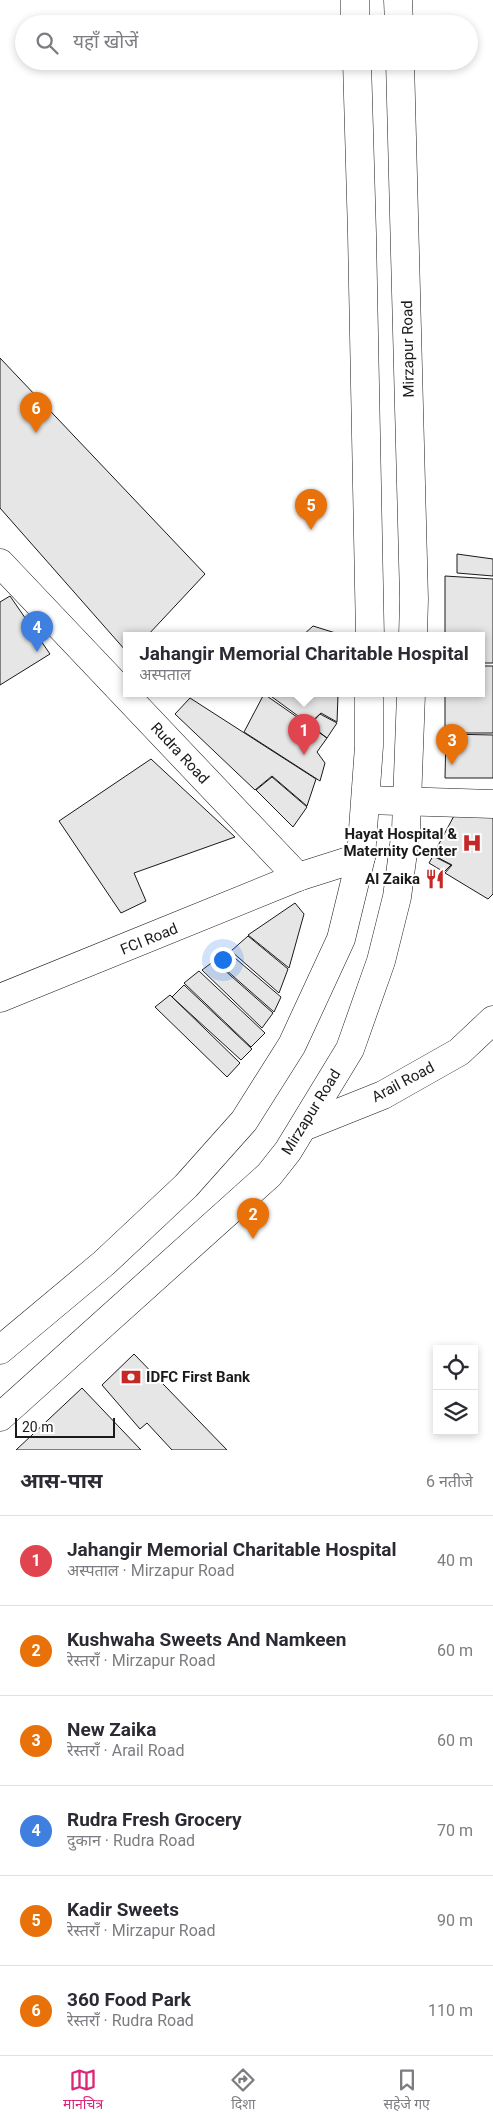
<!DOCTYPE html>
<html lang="hi">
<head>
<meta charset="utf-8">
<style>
	body { margin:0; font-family:Roboto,"Noto Sans Devanagari",sans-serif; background:#f7f7f7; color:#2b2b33 }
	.controls { position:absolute; right:15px; bottom:15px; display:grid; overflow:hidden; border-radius:0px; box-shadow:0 2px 8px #0003 }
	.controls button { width:45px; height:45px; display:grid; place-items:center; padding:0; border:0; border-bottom:1px solid #e1e1e2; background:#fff; color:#2b2b33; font:25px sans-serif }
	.scale { position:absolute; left:15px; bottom:12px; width:100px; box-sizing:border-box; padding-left:5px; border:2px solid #1a1a1a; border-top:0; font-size:14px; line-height:18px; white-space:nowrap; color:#1a1a1a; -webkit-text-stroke:4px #fff; paint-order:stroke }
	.you { position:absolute; left:222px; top:959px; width:18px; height:18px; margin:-12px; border:4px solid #fff; border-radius:50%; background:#1a73e8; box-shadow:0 0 0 8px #1a73e833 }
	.badge { display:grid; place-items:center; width:32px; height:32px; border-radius:50%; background:#db2777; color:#fff; font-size:16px; font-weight:700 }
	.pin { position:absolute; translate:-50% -41px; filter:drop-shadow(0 1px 2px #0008) }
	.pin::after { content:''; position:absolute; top:26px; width:18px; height:15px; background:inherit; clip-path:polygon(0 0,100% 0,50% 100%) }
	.popup { position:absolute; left:123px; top:632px; width:362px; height:65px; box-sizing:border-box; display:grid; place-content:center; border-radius:0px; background:#fff; filter:drop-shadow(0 1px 4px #0005); font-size:16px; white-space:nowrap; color:#7c7c81 }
	.popup b { font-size:19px; color:#2b2b33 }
	.popup::after { content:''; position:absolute; left:50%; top:100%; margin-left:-10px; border:10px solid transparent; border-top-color:#fff }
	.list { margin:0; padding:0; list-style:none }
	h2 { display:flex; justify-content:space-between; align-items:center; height:65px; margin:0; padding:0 20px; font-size:21px }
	h2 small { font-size:16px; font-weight:400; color:#7c7c81 }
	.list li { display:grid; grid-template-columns:32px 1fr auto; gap:15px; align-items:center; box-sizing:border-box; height:90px; padding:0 20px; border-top:1px solid #e1e1e2 }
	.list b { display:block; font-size:19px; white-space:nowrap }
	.list p { margin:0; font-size:16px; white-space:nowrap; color:#7c7c81 }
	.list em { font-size:16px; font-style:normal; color:#7c7c81 }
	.icon { flex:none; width:28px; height:28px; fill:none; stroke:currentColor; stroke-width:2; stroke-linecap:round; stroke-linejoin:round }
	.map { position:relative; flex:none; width:493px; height:1450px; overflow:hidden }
	.search { position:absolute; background:#fff; box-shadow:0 2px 8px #0003; left:15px; right:15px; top:15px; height:55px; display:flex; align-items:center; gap:12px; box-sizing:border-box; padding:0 18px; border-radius:28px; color:#7c7c81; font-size:19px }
	.sheet { height:605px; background:#fff }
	nav { display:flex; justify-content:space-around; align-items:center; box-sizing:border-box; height:70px; border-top:1px solid #e1e1e2; background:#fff; font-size:14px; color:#7c7c81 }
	nav a { display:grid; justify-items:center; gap:2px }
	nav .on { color:#db2777 }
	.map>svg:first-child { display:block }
	.building { fill:#e6e6e6; stroke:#1a1a1a }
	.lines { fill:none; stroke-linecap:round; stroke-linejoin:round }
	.minor-casing { stroke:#1a1a1a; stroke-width:29 }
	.major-casing { stroke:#1a1a1a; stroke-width:29 }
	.highway-casing { stroke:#1a1a1a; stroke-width:29 }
	.minor { stroke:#fff; stroke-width:28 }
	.major { stroke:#fff; stroke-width:28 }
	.highway { stroke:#fff; stroke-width:28 }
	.labels { text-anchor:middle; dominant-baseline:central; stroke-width:4; stroke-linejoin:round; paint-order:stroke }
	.street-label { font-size:15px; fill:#1a1a1a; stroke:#fff }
	.poi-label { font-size:15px; font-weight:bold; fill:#1a1a1a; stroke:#fff; text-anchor:end }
</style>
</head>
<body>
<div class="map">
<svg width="493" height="1450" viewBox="0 0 493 1450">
	<rect width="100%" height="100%" fill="#fff"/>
	<path class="building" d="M0 358 205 574 147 636H126V651L0 508Z
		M457 554 493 559V576L457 573Z
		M445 576 493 579V663H482V636H445Z
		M10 596 50 654 0 685V602Z
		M313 626 342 635V636H302Z
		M482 666H493V733H445V694H482Z
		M264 694 327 738 317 752 325 763 320 781 244 732Z
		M268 694 338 695 337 722 321 713 309 724Z
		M190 698 316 779 307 806 272 776 255 790 175 714Z
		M320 714 337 723 327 738 310 725Z
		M446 734 493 735V778H445Z
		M151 759 235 837 134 873 146 901 121 913 59 821Z
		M272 777 307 807 293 827 256 790Z
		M455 814H493V894L488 899 445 873 452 865 433 855Z
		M433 856 451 865 444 872 429 863Z
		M295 903 304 914 289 968 248 935Z
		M248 936 288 969 279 993 231 951Z
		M229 953 281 997 274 1012 217 962Z
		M214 961 273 1013 262 1028 202 970Z
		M199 971 265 1033 251 1047 184 983Z
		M184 985 252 1049 241 1060 172 997Z
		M170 995 240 1063 227 1077 155 1007Z
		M134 1354 227 1450H172L147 1423 140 1429 102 1385Z
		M82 1388 141 1450H16Z"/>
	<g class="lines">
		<defs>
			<path id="minor" d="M0 563 298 877"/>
			<path id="major" d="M366 800 493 804
				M0 998 298 877 361 857
				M303 1127 383 1095 459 1052 493 1020"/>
			<path id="highway" d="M355 0V24
				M398 0 399 24
				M357 61 362 234 370 636
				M400 61 414 599 413 636
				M0 1350 104 1263 186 1186 244 1121 292 1045 341 939 361 857 369 746V694
				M0 1417 269 1175 288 1151 350 1049 381 961 397 897 406 830 411 694"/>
		</defs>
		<use href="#minor" class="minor-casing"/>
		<use href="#major" class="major-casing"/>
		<use href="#highway" class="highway-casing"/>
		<use href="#minor" class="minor"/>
		<use href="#major" class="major"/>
		<use href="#highway" class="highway"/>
	</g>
	<defs>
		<symbol id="hospital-bare" viewBox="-9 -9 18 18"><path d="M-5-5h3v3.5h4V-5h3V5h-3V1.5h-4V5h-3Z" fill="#c62828" stroke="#fff" stroke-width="2.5" paint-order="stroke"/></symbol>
		<symbol id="restaurant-bare" viewBox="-9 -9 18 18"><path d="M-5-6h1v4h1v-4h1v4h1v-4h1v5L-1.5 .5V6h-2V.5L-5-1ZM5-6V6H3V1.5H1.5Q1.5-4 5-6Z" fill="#c62828" stroke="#fff" stroke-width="2.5" paint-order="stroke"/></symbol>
		<symbol id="bank-bare" viewBox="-9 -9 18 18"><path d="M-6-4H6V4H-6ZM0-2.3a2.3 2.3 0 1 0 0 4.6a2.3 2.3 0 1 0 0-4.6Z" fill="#c62828" stroke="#fff" stroke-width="2.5" paint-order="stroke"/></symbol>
	</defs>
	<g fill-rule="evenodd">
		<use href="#hospital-bare" x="458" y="829" width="28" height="28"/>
		<use href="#restaurant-bare" x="421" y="865" width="28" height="28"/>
		<use href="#bank-bare" x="117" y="1363" width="28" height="28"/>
	</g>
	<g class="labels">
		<g class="street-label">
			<text transform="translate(408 349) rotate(-91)">Mirzapur Road</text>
			<text transform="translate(180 753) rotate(47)">Rudra Road</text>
			<text transform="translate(149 939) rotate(-22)">FCI Road</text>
			<text transform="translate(403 1082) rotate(-28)">Arail Road</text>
			<text transform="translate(311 1112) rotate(-58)">Mirzapur Road</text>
		</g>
		<g class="poi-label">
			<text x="457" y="834">Hayat Hospital &amp;<tspan x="457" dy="17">Maternity Center</tspan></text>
			<text x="420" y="879">Al Zaika</text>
			<text x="146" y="1377" text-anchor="start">IDFC First Bank</text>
		</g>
	</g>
</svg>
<div class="controls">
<button><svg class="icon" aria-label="locate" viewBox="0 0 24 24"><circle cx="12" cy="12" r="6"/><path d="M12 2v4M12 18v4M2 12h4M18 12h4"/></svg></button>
<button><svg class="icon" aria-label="layers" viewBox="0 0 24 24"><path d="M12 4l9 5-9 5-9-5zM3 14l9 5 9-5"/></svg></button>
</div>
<div class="scale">20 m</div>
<div class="you"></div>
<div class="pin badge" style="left:304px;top:755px;background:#e0444e">1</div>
<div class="popup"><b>Jahangir Memorial Charitable Hospital</b>अस्पताल</div>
<div class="pin badge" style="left:253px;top:1239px;background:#e8710a">2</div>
<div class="pin badge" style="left:452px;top:765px;background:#e8710a">3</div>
<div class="pin badge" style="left:37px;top:652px;background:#3f7fe0">4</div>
<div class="pin badge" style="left:311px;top:530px;background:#e8710a">5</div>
<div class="pin badge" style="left:36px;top:433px;background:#e8710a">6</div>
<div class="search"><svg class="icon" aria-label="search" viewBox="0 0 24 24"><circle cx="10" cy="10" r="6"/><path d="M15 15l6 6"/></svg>यहाँ खोजें</div>
</div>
<section class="sheet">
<h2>आस-पास<small>6 नतीजे</small></h2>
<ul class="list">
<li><span class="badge" style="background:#e0444e">1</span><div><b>Jahangir Memorial Charitable Hospital</b><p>अस्पताल · Mirzapur Road</p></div><em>40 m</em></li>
<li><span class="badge" style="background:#e8710a">2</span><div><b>Kushwaha Sweets And Namkeen</b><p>रेस्तराँ · Mirzapur Road</p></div><em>60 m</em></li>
<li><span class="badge" style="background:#e8710a">3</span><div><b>New Zaika</b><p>रेस्तराँ · Arail Road</p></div><em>60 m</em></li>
<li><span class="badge" style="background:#3f7fe0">4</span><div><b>Rudra Fresh Grocery</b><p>दुकान · Rudra Road</p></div><em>70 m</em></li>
<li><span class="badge" style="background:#e8710a">5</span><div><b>Kadir Sweets</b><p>रेस्तराँ · Mirzapur Road</p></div><em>90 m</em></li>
<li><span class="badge" style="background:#e8710a">6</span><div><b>360 Food Park</b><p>रेस्तराँ · Rudra Road</p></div><em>110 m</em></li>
</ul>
</section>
<nav>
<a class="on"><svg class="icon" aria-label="map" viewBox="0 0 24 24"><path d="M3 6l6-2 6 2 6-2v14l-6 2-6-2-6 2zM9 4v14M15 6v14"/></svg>मानचित्र</a>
<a><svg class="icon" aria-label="directions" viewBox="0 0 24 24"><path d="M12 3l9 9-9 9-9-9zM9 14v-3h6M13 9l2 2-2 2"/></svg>दिशा</a>
<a><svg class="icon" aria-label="saved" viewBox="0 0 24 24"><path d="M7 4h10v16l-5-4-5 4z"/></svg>सहेजे गए</a>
</nav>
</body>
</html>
